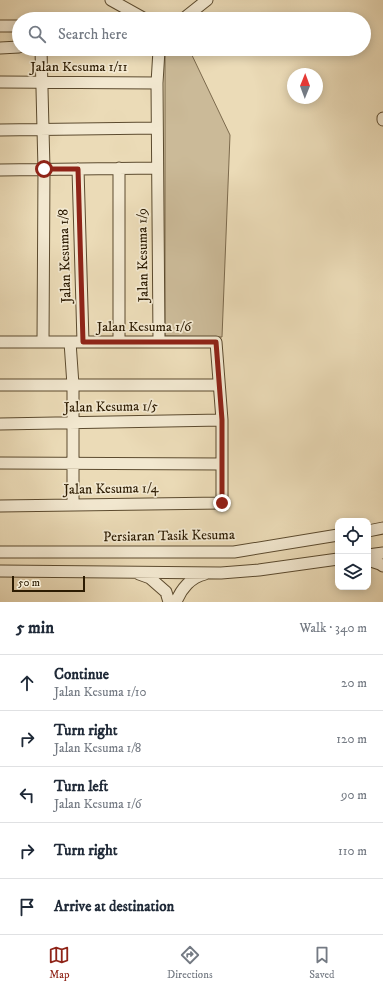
<!DOCTYPE html>
<html lang="en">
<head>
<meta charset="utf-8">
<style>
	body { margin:0; font-family:"IM FELL DW Pica",serif; background:#f6f6f7; color:#1f2937 }
	.controls { position:absolute; right:12px; bottom:12px; display:grid; overflow:hidden; border-radius:8px; box-shadow:0 2px 10px #0003 }
	.controls button { width:36px; height:36px; display:grid; place-items:center; padding:0; border:0; border-bottom:1px solid #e0e1e3; background:#fff; color:#1f2937; font:20px sans-serif }
	.compass { position:absolute; left:287px; top:68px; width:36px; height:36px; border-radius:50%; background:#fff; box-shadow:0 2px 10px #0003; rotate:1deg }
	.scale { position:absolute; left:12px; bottom:10px; width:73px; box-sizing:border-box; padding-left:4px; border:2px solid #2c1b02; border-top:0; font-size:11px; line-height:14px; white-space:nowrap; color:#2c1b02; -webkit-text-stroke:3px #f2e8d0; paint-order:stroke }
	.stop { position:absolute; width:12px; height:12px; margin:-9px; border:3px solid #8f2418; border-radius:50%; background:#fff }
	.stop.end { background:#8f2418; border-color:#fff; box-shadow:0 1px 4px #0008 }
	.list { margin:0; padding:0; list-style:none }
	h2 { display:flex; justify-content:space-between; align-items:center; height:52px; margin:0; padding:0 16px; font-size:17px }
	h2 small { font-size:13px; font-weight:400; color:#747a83 }
	.list li { display:grid; grid-template-columns:26px 1fr auto; gap:12px; align-items:center; box-sizing:border-box; height:56px; padding:0 16px; border-top:1px solid #e0e1e3 }
	.list b { display:block; font-size:15px; white-space:nowrap }
	.list p { margin:0; font-size:13px; white-space:nowrap; color:#747a83 }
	.list em { font-size:13px; font-style:normal; color:#747a83 }
	.icon { flex:none; width:22px; height:22px; fill:none; stroke:currentColor; stroke-width:2; stroke-linecap:round; stroke-linejoin:round }
	.map { position:relative; flex:none; width:383px; height:602px; overflow:hidden }
	.search { position:absolute; background:#fff; box-shadow:0 2px 10px #0003; left:12px; right:12px; top:12px; height:44px; display:flex; align-items:center; gap:10px; box-sizing:border-box; padding:0 14px; border-radius:22px; color:#747a83; font-size:15px }
	.sheet { height:332px; background:#fff }
	nav { display:flex; justify-content:space-around; align-items:center; box-sizing:border-box; height:56px; border-top:1px solid #e0e1e3; background:#fff; font-size:11px; color:#747a83 }
	nav a { display:grid; justify-items:center; gap:2px }
	nav .on { color:#8f2418 }
	.map>svg:first-child { display:block }
	.green { fill:#cbba98; stroke:#7c6a4d }
	.lines { fill:none; stroke-linecap:round; stroke-linejoin:round }
	.minor-casing { stroke:#5c4b2f; stroke-width:13 }
	.minor { stroke:#f2e8d0; stroke-width:11 }
	.route { stroke:#8f2418; stroke-width:5 }
	.labels { text-anchor:middle; dominant-baseline:central; stroke-width:3.5; stroke-linejoin:round; paint-order:stroke }
	.street-label { font-size:14px; fill:#2c1b02; stroke:#f2e8d0 }
</style>
</head>
<body>
<div class="map">
<svg width="383" height="602" viewBox="0 0 383 602">
	<rect width="100%" height="100%" fill="#ebdbb7"/>
	<filter id="stains"><feTurbulence type="fractalNoise" baseFrequency=".005" numOctaves="4"/><feColorMatrix values="0 0 0 0 .2 0 0 0 0 .09 0 0 0 0 .02 0 0 0 .5 -.17"/></filter>
	<radialGradient id="worn" r=".72"><stop offset=".6" stop-color="#630" stop-opacity="0"/><stop offset="1" stop-color="#630" stop-opacity=".3"/></radialGradient>
	<path class="green" d="M165 49H189L230 135 222 337 165 336Z"/>
	<g class="lines">
		<defs>
			<path id="minor" d="M111 0 145 19
				M183 19 207 0
				M0 26H19
				M0 48 19 47
				M41 49 44 169 43 342
				M158 49 159 50 157 83 159 341
				M0 82 157 83
				M383 118V120
				M0 130 157 128
				M119 168V342
				M78 169 83 342
				M0 170 157 168
				M0 342H216L222 420V503L0 506
				M70 342 73 385V505
				M0 385H219
				M0 424 222 420
				M0 463 222 464
				M368 531 383 528
				M0 552H234L338 535
				M368 555 383 553
				M368 560 380 564 383 566
				M0 571 221 573 259 570 338 559
				M139 574 150 578 166 592 169 602
				M176 602C181 589 191 577 205 574"/>
		</defs>
		<use href="#minor" class="minor-casing"/>
		<use href="#minor" class="minor"/>
	</g>
	<g class="lines">
		<path class="route" d="M44 169H78L83 342H216L222 420V503"/>
	</g>
	<g class="labels">
		<g class="street-label">
			<text x="79" y="67">Jalan Kesuma 1/11</text>
			<text transform="translate(143 255) rotate(-91)">Jalan Kesuma 1/9</text>
			<text transform="translate(65 256) rotate(-92)">Jalan Kesuma 1/8</text>
			<text x="144" y="327">Jalan Kesuma 1/6</text>
			<text transform="translate(111 407) rotate(-1)">Jalan Kesuma 1/5</text>
			<text transform="translate(111 489) rotate(-1)">Jalan Kesuma 1/4</text>
			<text transform="translate(169 536) rotate(-1)">Persiaran Tasik Kesuma</text>
		</g>
	</g>
	<rect width="100%" height="100%" filter="url(#stains)"/>
	<rect width="100%" height="100%" fill="url(#worn)"/>
</svg>
<div class="controls">
<button><svg class="icon" aria-label="locate" viewBox="0 0 24 24"><circle cx="12" cy="12" r="6"/><path d="M12 2v4M12 18v4M2 12h4M18 12h4"/></svg></button>
<button><svg class="icon" aria-label="layers" viewBox="0 0 24 24"><path d="M12 4l9 5-9 5-9-5zM3 14l9 5 9-5"/></svg></button>
</div>
<svg class="compass" viewBox="-18 -18 36 36"><path d="M0-13l5 13h-10z" fill="#e53935"/><path d="M0 13l5-13h-10z" fill="#747a83"/></svg>
<div class="scale">50 m</div>
<div class="stop" style="left:44px;top:169px"></div>
<div class="stop end" style="left:222px;top:503px"></div>
<div class="search"><svg class="icon" aria-label="search" viewBox="0 0 24 24"><circle cx="10" cy="10" r="6"/><path d="M15 15l6 6"/></svg>Search here</div>
</div>
<section class="sheet">
<h2>5 min<small>Walk · 340 m</small></h2>
<ul class="list">
<li><svg class="icon" aria-label="ahead" viewBox="0 0 24 24"><path d="M12 20V5M6 11l6-6 6 6"/></svg><div><b>Continue</b><p>Jalan Kesuma 1/10</p></div><em>20 m</em></li>
<li><svg class="icon" aria-label="right" viewBox="0 0 24 24"><path d="M7 20v-9h11M14 6l5 5-5 5"/></svg><div><b>Turn right</b><p>Jalan Kesuma 1/8</p></div><em>120 m</em></li>
<li><svg class="icon" aria-label="left" viewBox="0 0 24 24"><path d="M17 20v-9H6M10 6l-5 5 5 5"/></svg><div><b>Turn left</b><p>Jalan Kesuma 1/6</p></div><em>90 m</em></li>
<li><svg class="icon" aria-label="right" viewBox="0 0 24 24"><path d="M7 20v-9h11M14 6l5 5-5 5"/></svg><div><b>Turn right</b></div><em>110 m</em></li>
<li><svg class="icon" aria-label="arrive" viewBox="0 0 24 24"><path d="M6 21V4h12l-3 4 3 4H6"/></svg><div><b>Arrive at destination</b></div></li>
</ul>
</section>
<nav>
<a class="on"><svg class="icon" aria-label="map" viewBox="0 0 24 24"><path d="M3 6l6-2 6 2 6-2v14l-6 2-6-2-6 2zM9 4v14M15 6v14"/></svg>Map</a>
<a><svg class="icon" aria-label="directions" viewBox="0 0 24 24"><path d="M12 3l9 9-9 9-9-9zM9 14v-3h6M13 9l2 2-2 2"/></svg>Directions</a>
<a><svg class="icon" aria-label="saved" viewBox="0 0 24 24"><path d="M7 4h10v16l-5-4-5 4z"/></svg>Saved</a>
</nav>
</body>
</html>
